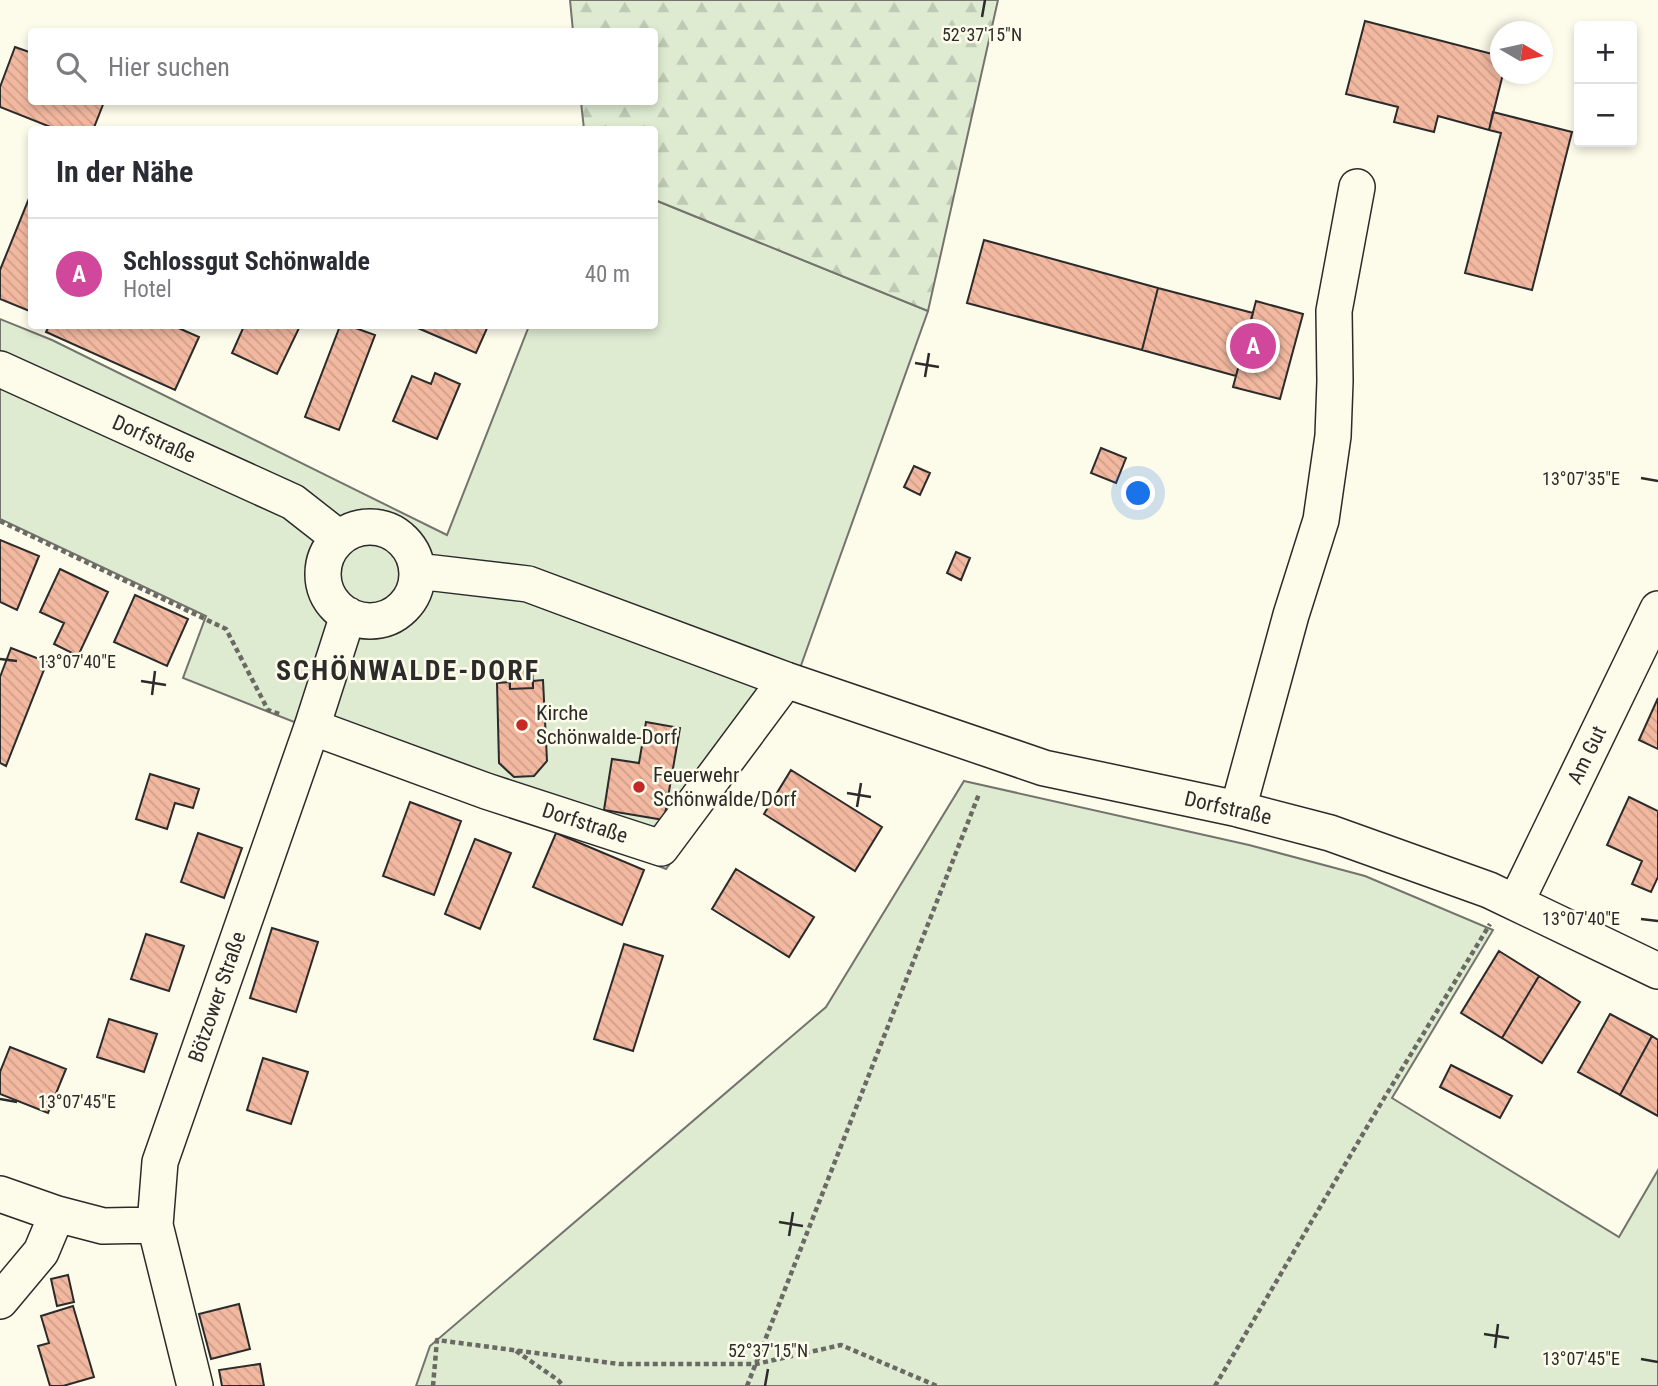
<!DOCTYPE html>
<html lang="de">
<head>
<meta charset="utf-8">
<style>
	body { margin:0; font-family:"Roboto Condensed",sans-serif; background:#f7f7f7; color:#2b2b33 }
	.controls { position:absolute; right:21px; top:21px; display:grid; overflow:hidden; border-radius:7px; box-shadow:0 4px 10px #0003 }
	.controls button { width:63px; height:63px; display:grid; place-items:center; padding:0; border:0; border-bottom:2px solid #e1e1e2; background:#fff; color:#2b2b33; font:35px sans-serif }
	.compass { position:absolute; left:1490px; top:21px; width:63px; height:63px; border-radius:50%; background:#fff; box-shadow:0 4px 10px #0003; rotate:99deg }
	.you { position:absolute; left:1139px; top:494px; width:24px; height:24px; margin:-18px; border:5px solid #fff; border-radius:50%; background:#1a73e8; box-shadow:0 0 0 10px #1a73e833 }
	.badge { display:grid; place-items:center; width:46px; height:46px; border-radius:50%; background:#1a73e8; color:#fff; font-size:23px; font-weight:700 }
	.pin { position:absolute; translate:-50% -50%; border:4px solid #fff; box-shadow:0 2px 7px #0006 }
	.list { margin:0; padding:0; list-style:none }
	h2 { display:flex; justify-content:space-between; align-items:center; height:91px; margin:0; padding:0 28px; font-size:30px }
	h2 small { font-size:23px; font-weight:400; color:#7c7c81 }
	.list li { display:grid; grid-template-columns:46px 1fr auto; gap:21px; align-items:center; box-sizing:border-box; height:112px; padding:0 28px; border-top:2px solid #e1e1e2 }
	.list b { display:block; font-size:26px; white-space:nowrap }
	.list p { margin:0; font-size:23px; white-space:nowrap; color:#7c7c81 }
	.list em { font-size:23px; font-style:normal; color:#7c7c81 }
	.icon { flex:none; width:38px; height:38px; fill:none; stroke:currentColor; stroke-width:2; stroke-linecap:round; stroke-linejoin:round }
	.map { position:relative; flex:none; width:1658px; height:1386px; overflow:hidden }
	.search { position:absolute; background:#fff; box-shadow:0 4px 10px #0003; left:28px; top:28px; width:630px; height:77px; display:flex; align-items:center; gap:18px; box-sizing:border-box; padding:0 24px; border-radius:7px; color:#7c7c81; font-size:26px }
	.panel { position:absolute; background:#fff; box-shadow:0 4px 10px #0003; left:28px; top:126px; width:630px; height:203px; border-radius:7px }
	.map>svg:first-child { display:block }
	.green { fill:#deebd1; stroke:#74746e; stroke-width:2 }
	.forest { fill:url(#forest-firs); stroke:#74746e; stroke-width:2 }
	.building { fill:url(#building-back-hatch); stroke:#2b2b2b; stroke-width:2 }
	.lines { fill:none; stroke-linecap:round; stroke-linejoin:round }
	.minor-casing { stroke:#2b2b2b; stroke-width:38 }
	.path { stroke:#6a6964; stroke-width:4.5; stroke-dasharray:5 3.5; stroke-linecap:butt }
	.minor { stroke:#fdfbea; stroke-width:35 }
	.ticks { fill:none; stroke:#2b2b2b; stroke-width:2.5 }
	.poi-dot { fill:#c62828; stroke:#fdfbea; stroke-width:2.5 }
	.labels { text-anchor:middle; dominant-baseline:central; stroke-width:5; stroke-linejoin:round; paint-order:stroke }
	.street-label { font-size:21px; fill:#2b2b2b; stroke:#fdfbea }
	.poi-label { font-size:21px; fill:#2b2b2b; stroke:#fdfbea; text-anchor:start }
	.district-label { font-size:28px; font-weight:bold; letter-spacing:2px; fill:#2b2b2b; stroke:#fdfbea }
	.ticks-label { font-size:18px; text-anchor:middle; fill:#2b2b2b; stroke:#fdfbea; stroke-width:5; stroke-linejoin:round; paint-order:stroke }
</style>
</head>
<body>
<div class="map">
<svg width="1658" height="1386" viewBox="0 0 1658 1386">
	<defs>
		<pattern id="forest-firs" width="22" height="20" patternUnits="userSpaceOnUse" patternTransform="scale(1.75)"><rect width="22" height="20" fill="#deebd1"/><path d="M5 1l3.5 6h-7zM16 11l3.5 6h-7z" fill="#bfcab4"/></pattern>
		<pattern id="building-back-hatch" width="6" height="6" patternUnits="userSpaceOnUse" patternTransform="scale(1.75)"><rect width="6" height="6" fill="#f2b8a0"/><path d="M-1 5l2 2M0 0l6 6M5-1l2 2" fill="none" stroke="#d09e8a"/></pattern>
	</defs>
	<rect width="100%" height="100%" fill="#fdfbea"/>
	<path class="green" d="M655 200 928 311 790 696 666 869 183 678 206 616 0 519V319L52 340 447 535 529 326H654Z
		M964 781 1249 845 1365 876 1493 930 1392 1098 1619 1237 1658 1170V1386H416L430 1346 826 1007Z"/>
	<path class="forest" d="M570 0H998L928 311 655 200 654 130 584 129 581 102H654V32L573 31Z"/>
	<path class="building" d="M1365 21 1500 56V74H1503L1489 130 1438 116 1434 132 1394 122 1398 107 1346 94Z
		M15 47 32 53V102H104L93 130H58L0 107V87Z
		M1493 112 1572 132 1532 290 1465 273 1501 133 1489 130Z
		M32 191V312L0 299V270Z
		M984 240 1158 288 1142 350 967 303Z
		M1158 288 1253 313 1236 376 1142 350Z
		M1256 301 1303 314 1280 399 1233 387Z
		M49 326H174L199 337 175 390 46 332Z
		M244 326H300L277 374 232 353Z
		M340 326H350L375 335 339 430 305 417Z
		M413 326H488L476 353Z
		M435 373 460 384 437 439 393 421 412 376 431 384Z
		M1101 448 1126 458 1116 483 1091 473Z
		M914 466 930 473 920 495 904 487Z
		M0 540 39 556 17 610 0 602Z
		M956 552 970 558 961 580 947 573Z
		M60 569 108 592 78 656 54 644 64 623 40 612Z
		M135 595 188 619 167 666 114 642Z
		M11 648 47 662 6 766 0 763V677Z
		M532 665 533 688 510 689 508 666Z
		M543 680 547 761 534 776 514 777 499 763 497 683 510 682V689L533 688V681Z
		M1658 698V749L1639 740Z
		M646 722 680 728 664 820 604 810 612 759 639 763Z
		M791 770 882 827 855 871 764 814Z
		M150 774 199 789 193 808 175 803 167 829 136 819Z
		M1629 797 1658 811V877L1651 892 1632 884 1642 861 1607 845Z
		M410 802 461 821 434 895 383 876Z
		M198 833 242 848 224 898 181 882Z
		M556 833 644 870 622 925 533 887Z
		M475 839 511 853 480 929 445 914Z
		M736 869 814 917 789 957 712 909Z
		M272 928 318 942 296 1012 250 998Z
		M146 934 184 946 169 991 131 979Z
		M624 944 663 956 633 1051 594 1039Z
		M1499 951 1539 976 1502 1038 1461 1013Z
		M1539 976 1580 1002 1542 1063 1502 1038Z
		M1610 1014 1652 1036 1620 1095 1578 1072Z
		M109 1019 157 1034 144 1072 97 1057Z
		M1652 1036 1658 1040V1116L1620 1095Z
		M10 1047 66 1069 48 1113 0 1094V1072Z
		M263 1058 308 1072 291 1124 247 1110Z
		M1451 1065 1512 1096 1500 1118 1440 1087Z
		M68 1275 74 1302 57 1306 51 1279Z
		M239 1304 250 1349 211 1359 199 1314Z
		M73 1306 94 1377 63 1386H50L38 1346 49 1343 41 1316Z
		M260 1364 264 1386H222L219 1370Z"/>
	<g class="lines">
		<defs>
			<path id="minor" d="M0 369 293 502 339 538
				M323 574a47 47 0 1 1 94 0a47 47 0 1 1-94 0Z
				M417 571 528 584 786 680 1044 768 1238 809 1330 833 1489 890 1658 971
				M312 727 486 791 661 848 786 680
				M1238 809 1291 615 1321 520 1333 436 1335 381 1334 311 1357 187
				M1516 902 1658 609
				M0 1194 57 1214 103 1226 155 1225
				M0 1301 41 1252 57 1214
				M195 1386 155 1225 160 1162 312 727 348 615"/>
		</defs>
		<use href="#minor" class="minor-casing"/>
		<path class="path" d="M0 521 226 629 268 710 282 715
			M516 1351 558 1380 563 1386
			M433 1386 437 1340 619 1364H756L841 1345 937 1386
			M747 1386 979 794
			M1215 1386 1377 1110 1490 924"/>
		<use href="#minor" class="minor"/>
	</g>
	<path class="ticks" d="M982 17 985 0M915 363 939 367M925 377 929 353M1641 478 1658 481M0 659 17 661M141 681 166 685M152 695 155 671M847 793 871 797M857 807 861 783M1641 919 1658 921M0 1099 17 1102M779 1222 803 1226M789 1236 793 1212M1484 1334 1509 1338M1495 1348 1498 1324M1641 1359 1658 1362M765 1386 768 1369"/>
	<g class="poi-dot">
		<circle cx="522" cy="725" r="7"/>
		<circle cx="639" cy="787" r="7"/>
	</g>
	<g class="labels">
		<g class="street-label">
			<text transform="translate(154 439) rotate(24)">Dorfstraße</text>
			<text transform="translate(1587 755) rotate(-64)">Am Gut</text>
			<text transform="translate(1228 808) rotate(13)">Dorfstraße</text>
			<text transform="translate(585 823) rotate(18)">Dorfstraße</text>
			<text transform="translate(217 997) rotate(-71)">Bötzower Straße</text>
		</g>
		<g class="poi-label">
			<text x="536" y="713">Kirche<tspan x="536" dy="24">Schönwalde-Dorf</tspan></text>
			<text x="653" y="775">Feuerwehr<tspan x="653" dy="24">Schönwalde/Dorf</tspan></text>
		</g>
		<g class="district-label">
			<text x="408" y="670">SCHÖNWALDE-DORF</text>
		</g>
	</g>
	<g class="ticks-label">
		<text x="982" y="41">52°37'15"N</text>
		<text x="1581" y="485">13°07'35"E</text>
		<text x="77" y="668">13°07'40"E</text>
		<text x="1581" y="925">13°07'40"E</text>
		<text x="77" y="1108">13°07'45"E</text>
		<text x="768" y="1357">52°37'15"N</text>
		<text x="1581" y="1365">13°07'45"E</text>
	</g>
</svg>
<div class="controls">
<button>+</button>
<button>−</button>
</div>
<svg class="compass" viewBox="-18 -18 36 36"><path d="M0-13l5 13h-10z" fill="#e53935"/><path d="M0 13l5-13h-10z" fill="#7c7c81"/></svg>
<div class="you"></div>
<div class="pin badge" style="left:1253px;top:346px;background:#d1479c">A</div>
<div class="search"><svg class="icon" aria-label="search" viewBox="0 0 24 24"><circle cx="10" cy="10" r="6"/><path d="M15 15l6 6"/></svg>Hier suchen</div>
<section class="panel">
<h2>In der Nähe<small></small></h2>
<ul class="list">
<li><span class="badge" style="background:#d1479c">A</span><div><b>Schlossgut Schönwalde</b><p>Hotel</p></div><em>40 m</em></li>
</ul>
</section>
</div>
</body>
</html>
